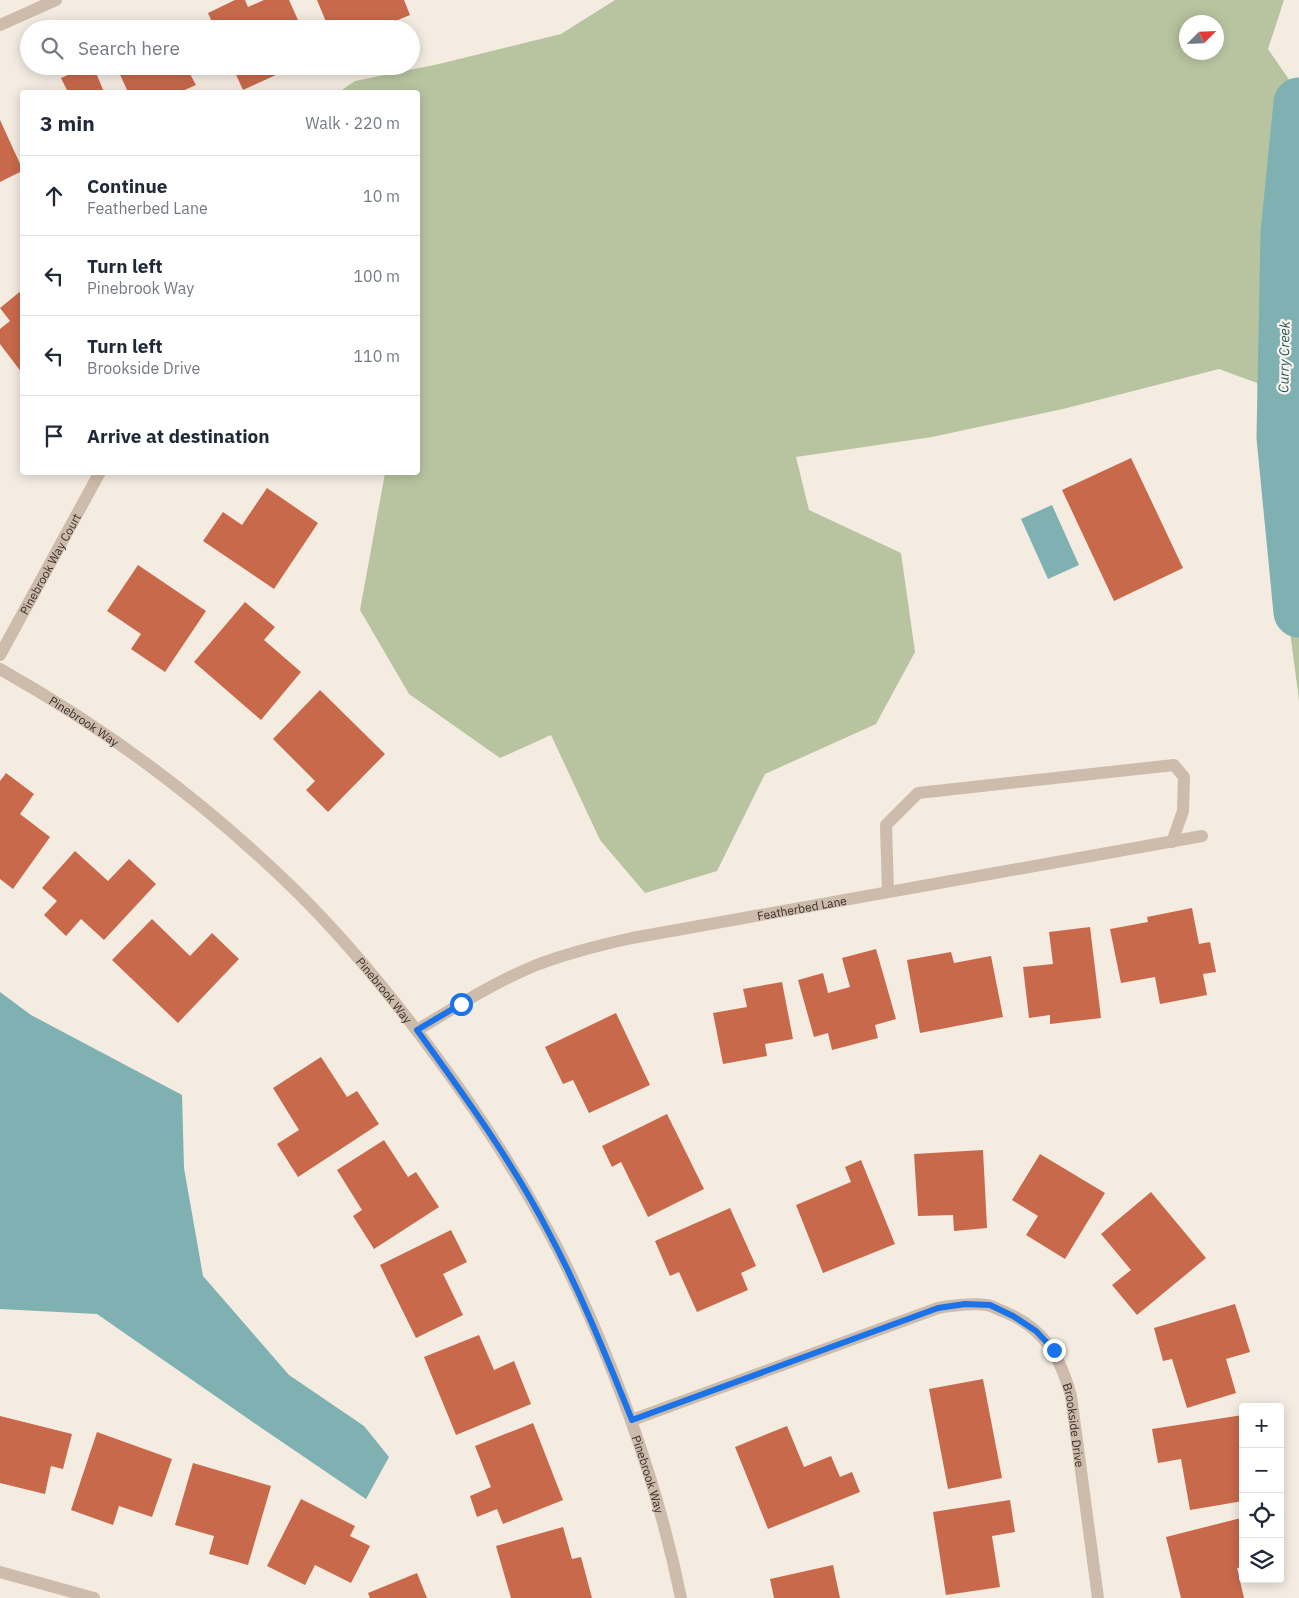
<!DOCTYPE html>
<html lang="en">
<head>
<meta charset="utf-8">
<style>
	body { margin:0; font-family:"IBM Plex Sans",sans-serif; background:#f2f2f3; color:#1f2937 }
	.controls { position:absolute; right:15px; bottom:15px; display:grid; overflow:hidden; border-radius:5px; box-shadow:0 2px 12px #0003 }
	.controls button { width:45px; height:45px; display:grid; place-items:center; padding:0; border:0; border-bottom:1px solid #e0e1e3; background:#fff; color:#1f2937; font:25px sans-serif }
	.compass { position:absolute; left:1179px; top:15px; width:45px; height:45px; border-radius:50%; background:#fff; box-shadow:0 2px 12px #0003; rotate:66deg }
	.stop { position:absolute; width:15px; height:15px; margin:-11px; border:4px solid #1a73e8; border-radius:50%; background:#fff }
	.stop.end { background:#1a73e8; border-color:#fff; box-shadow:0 1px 5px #0008 }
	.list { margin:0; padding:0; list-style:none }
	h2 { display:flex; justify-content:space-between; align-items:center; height:65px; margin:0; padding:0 20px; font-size:21px }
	h2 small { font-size:16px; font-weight:400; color:#747a83 }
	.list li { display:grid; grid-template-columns:32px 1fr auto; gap:15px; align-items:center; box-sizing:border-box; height:80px; padding:0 20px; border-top:1px solid #e0e1e3 }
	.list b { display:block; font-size:19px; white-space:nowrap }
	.list p { margin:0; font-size:16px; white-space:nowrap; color:#747a83 }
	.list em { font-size:16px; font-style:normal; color:#747a83 }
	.icon { flex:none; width:28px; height:28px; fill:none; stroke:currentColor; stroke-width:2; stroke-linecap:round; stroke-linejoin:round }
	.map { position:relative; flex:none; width:1299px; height:1598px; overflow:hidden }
	.search { position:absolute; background:#fff; box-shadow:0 2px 12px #0003; left:20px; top:20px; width:400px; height:55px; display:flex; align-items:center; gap:12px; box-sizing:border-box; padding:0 18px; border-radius:28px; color:#747a83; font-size:19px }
	.panel { position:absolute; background:#fff; box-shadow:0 2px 12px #0003; left:20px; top:90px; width:400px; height:385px; border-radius:5px }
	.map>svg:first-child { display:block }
	.green { fill:#b8c4a0; fill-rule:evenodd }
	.water { fill:#7fb0b2 }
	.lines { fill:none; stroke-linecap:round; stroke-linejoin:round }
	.river { stroke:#7fb0b2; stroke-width:51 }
	.building { fill:#c8694b }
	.service { stroke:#cdbbac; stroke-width:12 }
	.minor { stroke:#cdbbac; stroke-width:12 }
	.tertiary { stroke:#cdbbac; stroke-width:12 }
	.route { stroke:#1a73e8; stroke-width:6 }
	.labels { text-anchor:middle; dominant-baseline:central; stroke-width:4.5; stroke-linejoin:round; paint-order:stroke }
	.street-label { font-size:12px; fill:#3b302b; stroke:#fbf5ee }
	.water-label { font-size:14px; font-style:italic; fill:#1f5a5e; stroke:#fbf5ee }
</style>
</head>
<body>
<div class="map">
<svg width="1299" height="1598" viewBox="0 0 1299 1598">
	<rect width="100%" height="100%" fill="#f4ebe1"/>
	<path class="green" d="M615 0H1284L1268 49 1299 94V700L1257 383 1219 369 1063 409 932 437 796 457 809 510 901 553 915 652 876 724 765 774 717 871 645 893 600 840 551 735 500 758 409 694 360 610 385 473 418 472V92H339L355 81 439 64 561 34ZM1186 22H1216V52H1186Z"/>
	<path class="water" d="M1052 505 1079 565 1048 579 1021 519Z
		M0 992 31 1015 182 1095 184 1168 203 1276 289 1375 364 1426 389 1457 366 1499 263 1429 97 1314 0 1309Z"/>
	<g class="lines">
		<path class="river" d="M1299 103 1286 233 1282 437 1299 612"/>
	</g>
	<path class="building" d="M235 0H245L248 7 264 0H289L302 29H215L208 13Z
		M317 0H404L410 15 376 29H348L347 25 337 29H329Z
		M189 21 193 29H172Z
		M88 66H93L104 92H68L61 78Z
		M116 66H207L190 74 196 85 180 92H128Z
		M232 66H274L278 74 243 90Z
		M0 120 22 168V171L0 182Z
		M22 290V373L0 344V329L10 321 0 308Z
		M1131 458 1183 568 1114 601 1062 490Z
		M267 488 318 523 274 589 203 541 223 512 242 525Z
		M138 565 206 611 165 672 131 649 141 634 107 611Z
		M245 602 275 627 264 640 301 672 261 720 194 662Z
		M320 690 385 754 328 812 306 790 315 781 273 739Z
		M6 773 34 794 20 814 50 837 13 889 0 879V781Z
		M75 851 108 881 129 859 156 884 104 940 81 919 66 936 44 915 57 901 42 888Z
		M1192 908 1199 944 1210 942 1216 972 1203 974 1207 995 1160 1004 1155 977 1121 983 1110 929 1148 922 1147 917Z
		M152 919 190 956 212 933 239 959 178 1023 112 960Z
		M1090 927 1101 1018 1050 1024V1015L1029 1018 1023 967 1053 964 1049 932Z
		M876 949 896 1019 875 1025 878 1038 832 1050 828 1033 814 1037 798 980 823 973 828 993 850 987 842 958Z
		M951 952 954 963 991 956 1003 1017 920 1033 907 960Z
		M782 982 793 1039 765 1044 767 1056 723 1064 713 1013 747 1007 743 989Z
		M616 1013 650 1085 589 1113 573 1080 563 1084 545 1047Z
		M321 1057 347 1097 357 1091 379 1124 298 1177 277 1144 299 1130 273 1088Z
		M667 1114 704 1189 648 1217 621 1162 612 1167 602 1146Z
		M384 1140 408 1177 416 1172 439 1207 374 1249 353 1216 362 1210 337 1170Z
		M983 1150 987 1228 954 1231 953 1215 918 1216 914 1154Z
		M1040 1154 1105 1193 1065 1259 1026 1235 1038 1216 1012 1200Z
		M861 1160 895 1244 823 1273 796 1205 851 1182 845 1167Z
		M1151 1192 1206 1258 1137 1315 1112 1285 1131 1270 1101 1234Z
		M730 1208 756 1266 741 1273 748 1290 697 1312 679 1272 670 1276 655 1241Z
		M451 1230 467 1262 443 1274 463 1315 416 1338 380 1265Z
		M1235 1304 1250 1352 1226 1359 1236 1393 1187 1408 1172 1359 1163 1361 1154 1328Z
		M479 1335 494 1370 514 1361 531 1404 456 1435 424 1357Z
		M983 1379 1002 1478 948 1489 929 1389Z
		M1243 1415V1501L1190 1510 1181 1459 1158 1463 1152 1429Z
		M0 1416 72 1434 63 1469 51 1466 45 1494 0 1483Z
		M533 1423 563 1500 503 1524 497 1509 477 1517 470 1496 491 1487 475 1446Z
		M787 1426 804 1467 831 1456 840 1477 852 1472 860 1492 768 1529 735 1447Z
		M97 1432 172 1459 152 1517 119 1506 113 1525 71 1510Z
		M193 1463 271 1486 248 1565 209 1554 214 1536 175 1525Z
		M301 1499 355 1526 350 1536 370 1546 351 1583 315 1565 305 1585 267 1566Z
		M1010 1500 1015 1532 992 1536 1000 1587 946 1595 933 1512Z
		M1241 1518 1243 1524V1567L1237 1568 1244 1598H1181L1166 1537Z
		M563 1527 572 1559 581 1557 592 1598H511L496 1546Z
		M833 1565 840 1598H774L770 1579Z
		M417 1573 427 1598H370L368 1593Z"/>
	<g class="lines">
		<path class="service" d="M888 892 886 825 918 793 1174 765 1184 777 1183 811 1172 842"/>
		<g class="minor">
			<path d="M0 25 56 0"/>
			<path id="s1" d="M0 655 100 472"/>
			<path id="s2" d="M417 1030C456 1007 496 981 539 964 569 953 600 945 632 938L1202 836"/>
			<path id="s3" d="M632 1420 938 1308C955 1305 970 1303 987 1305 993 1306 999 1310 1005 1312 1045 1329 1060 1356 1071 1396L1098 1598"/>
			<path d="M0 1572 94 1598"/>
		</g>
		<path class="tertiary" id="s4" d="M0 669C107 729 207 804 295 890 348 942 394 999 438 1059 478 1113 515 1170 547 1229 563 1257 576 1286 589 1315 629 1406 661 1500 681 1598"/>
	</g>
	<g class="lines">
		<path class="route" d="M461 1004 417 1030C464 1095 512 1161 549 1233 581 1293 606 1356 632 1420L938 1308 965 1304 990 1305 1013 1316 1036 1331 1054 1350"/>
	</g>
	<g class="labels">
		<g class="street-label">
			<text stroke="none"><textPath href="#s1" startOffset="104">Pinebrook Way Court</textPath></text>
			<text stroke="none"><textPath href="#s4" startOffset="99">Pinebrook Way</textPath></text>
			<text stroke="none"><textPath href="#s2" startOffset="408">Featherbed Lane</textPath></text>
			<text stroke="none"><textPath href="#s4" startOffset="504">Pinebrook Way</textPath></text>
			<text stroke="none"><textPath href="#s3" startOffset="535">Brookside Drive</textPath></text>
			<text stroke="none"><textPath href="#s4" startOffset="1059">Pinebrook Way</textPath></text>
		</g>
		<g class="water-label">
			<text transform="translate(1284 357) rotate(-89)">Curry Creek</text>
		</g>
	</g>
</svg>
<div class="controls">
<button>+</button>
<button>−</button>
<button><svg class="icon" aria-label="locate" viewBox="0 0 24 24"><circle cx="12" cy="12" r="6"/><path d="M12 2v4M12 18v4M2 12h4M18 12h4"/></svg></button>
<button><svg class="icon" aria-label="layers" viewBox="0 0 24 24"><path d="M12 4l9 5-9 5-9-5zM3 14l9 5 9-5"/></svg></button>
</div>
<svg class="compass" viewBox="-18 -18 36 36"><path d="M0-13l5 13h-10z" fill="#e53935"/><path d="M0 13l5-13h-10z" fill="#747a83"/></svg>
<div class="stop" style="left:461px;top:1004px"></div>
<div class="stop end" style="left:1054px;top:1350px"></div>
<div class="search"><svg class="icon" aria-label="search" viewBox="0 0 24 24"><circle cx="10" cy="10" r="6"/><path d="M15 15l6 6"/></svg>Search here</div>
<section class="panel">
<h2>3 min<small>Walk · 220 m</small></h2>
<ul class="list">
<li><svg class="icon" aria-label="ahead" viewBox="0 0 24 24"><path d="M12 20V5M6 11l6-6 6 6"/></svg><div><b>Continue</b><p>Featherbed Lane</p></div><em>10 m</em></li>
<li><svg class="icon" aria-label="left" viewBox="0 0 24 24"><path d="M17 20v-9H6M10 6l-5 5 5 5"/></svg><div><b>Turn left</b><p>Pinebrook Way</p></div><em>100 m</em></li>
<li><svg class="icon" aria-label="left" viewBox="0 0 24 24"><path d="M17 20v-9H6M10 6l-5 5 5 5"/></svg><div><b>Turn left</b><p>Brookside Drive</p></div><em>110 m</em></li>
<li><svg class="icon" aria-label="arrive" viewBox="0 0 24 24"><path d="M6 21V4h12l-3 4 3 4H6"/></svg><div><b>Arrive at destination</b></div></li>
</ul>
</section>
</div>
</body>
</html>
